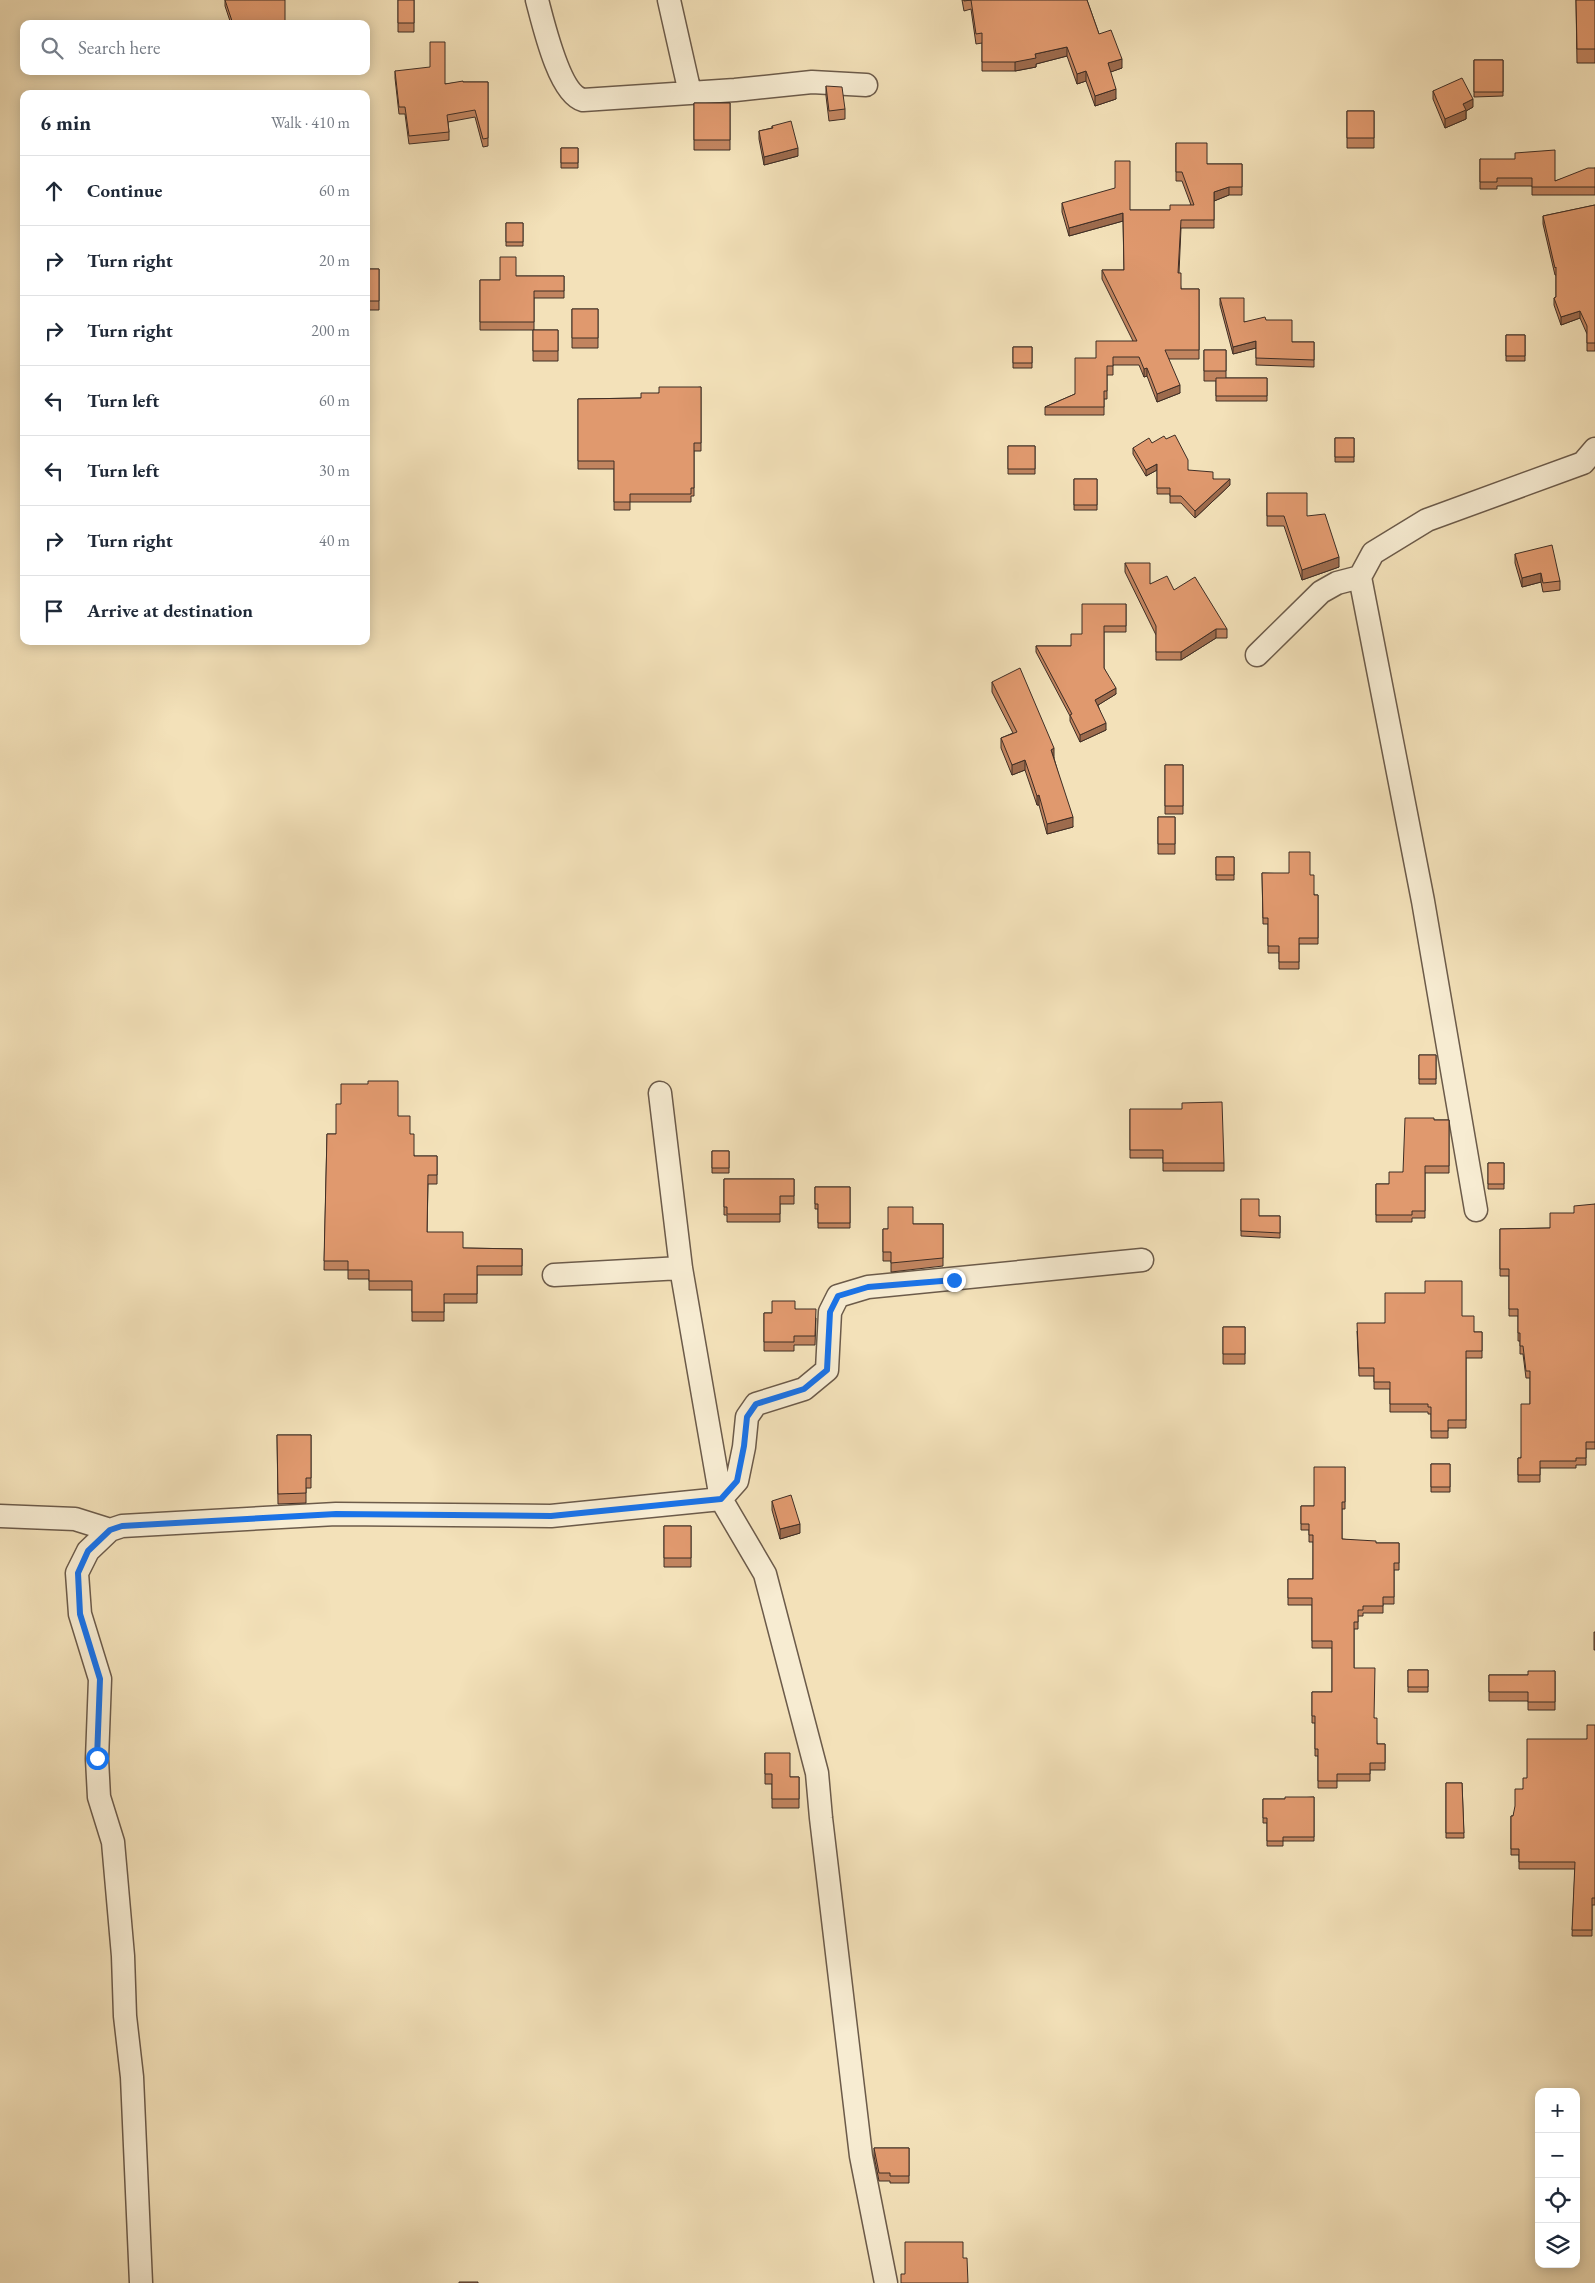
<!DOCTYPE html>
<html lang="en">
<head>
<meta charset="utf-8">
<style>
	body { margin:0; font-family:"EB Garamond",serif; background:#f2f2f3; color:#1f2937 }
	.controls { position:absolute; right:15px; bottom:15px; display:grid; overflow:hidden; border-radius:10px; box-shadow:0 2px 12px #0003 }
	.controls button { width:45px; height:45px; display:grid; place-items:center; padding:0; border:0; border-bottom:1px solid #e0e1e3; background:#fff; color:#1f2937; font:25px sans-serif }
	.stop { position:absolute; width:15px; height:15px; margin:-11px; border:4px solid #1a73e8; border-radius:50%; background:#fff }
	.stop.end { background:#1a73e8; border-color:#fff; box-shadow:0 1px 5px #0008 }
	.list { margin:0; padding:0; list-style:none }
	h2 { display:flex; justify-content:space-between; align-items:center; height:65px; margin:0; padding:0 20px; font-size:21px }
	h2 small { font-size:16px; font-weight:400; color:#747a83 }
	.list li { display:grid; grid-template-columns:32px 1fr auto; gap:15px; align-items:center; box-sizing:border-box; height:70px; padding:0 20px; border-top:1px solid #e0e1e3 }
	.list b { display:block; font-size:19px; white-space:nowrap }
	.list em { font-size:16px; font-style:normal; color:#747a83 }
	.icon { flex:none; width:28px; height:28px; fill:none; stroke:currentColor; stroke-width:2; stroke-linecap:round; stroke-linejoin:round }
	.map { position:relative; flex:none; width:1595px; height:2283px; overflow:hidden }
	.search { position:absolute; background:#fff; box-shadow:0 2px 12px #0003; left:20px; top:20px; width:350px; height:55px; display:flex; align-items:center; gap:12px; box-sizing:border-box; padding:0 18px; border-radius:10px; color:#747a83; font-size:19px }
	.panel { position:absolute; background:#fff; box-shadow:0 2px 12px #0003; left:20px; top:90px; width:350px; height:555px; border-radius:10px }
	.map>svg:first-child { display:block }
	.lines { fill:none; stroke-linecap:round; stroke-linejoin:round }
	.street-casing { stroke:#6c5b4a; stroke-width:25 }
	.street { stroke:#f7ecd2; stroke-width:22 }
	.wall { fill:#c1845f; stroke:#3f2e25 }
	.shaded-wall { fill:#9d6b4d; stroke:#3f2e25 }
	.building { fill:#e0996e; stroke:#3f2e25 }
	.route { stroke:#1a73e8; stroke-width:6 }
</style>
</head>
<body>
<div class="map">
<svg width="1595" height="2283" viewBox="0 0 1595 2283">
	<rect width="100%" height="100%" fill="#f3e1b9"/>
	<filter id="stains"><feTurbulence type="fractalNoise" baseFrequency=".004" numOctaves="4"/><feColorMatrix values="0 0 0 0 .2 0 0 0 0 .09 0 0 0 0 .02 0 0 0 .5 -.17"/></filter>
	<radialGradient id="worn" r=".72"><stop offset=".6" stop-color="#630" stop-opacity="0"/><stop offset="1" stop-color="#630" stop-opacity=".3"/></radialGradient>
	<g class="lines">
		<defs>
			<path id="street" d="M537 0C543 22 559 94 583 100L735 90 812 82 866 85
				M669 0 690 93
				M1257 655 1321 592 1337 583 1360 577
				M660 1093 681 1268 721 1499 765 1574 817 1773 821 1818 861 2156 886 2283
				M1476 1210 1423 901 1360 577 1373 553 1427 520 1583 463 1595 449
				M554 1275 681 1268
				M0 1516 75 1519 110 1530 122 1526 336 1514 551 1516 721 1499 737 1481 744 1447 747 1417 756 1404 804 1389 827 1370 830 1312 838 1296 868 1287 1142 1260
				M110 1530 88 1551 77 1573 80 1614 100 1679 97 1759 99 1797 113 1842 123 1956 125 2016 132 2077 141 2283"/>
		</defs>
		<use href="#street" class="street-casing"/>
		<use href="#street" class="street"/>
	</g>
	<path class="wall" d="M225 0 285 24H231L225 6Z
		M398 0H414V32H398Z
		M962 0H1087L1099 34 1122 68 1110 72 1116 99 1095 106 1086 81 1077 84 1067 56 1036 64V67L1015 71H982V43L976 44 971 9 964 11Z
		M1576 0H1595V63H1577Z
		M1474 60H1503V96L1474 97Z
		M395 71 445 84 463 82H488V146L483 147 475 117 448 122 449 132V140L409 144 405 114H399L395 78Z
		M826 86 845 109V119L829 121 826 96Z
		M1433 91 1473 107 1466 111V119L1445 128 1433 99Z
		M694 103H730V150H694Z
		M1347 111H1374V148H1347Z
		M772 126 798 156 764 165 759 139V131L772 128Z
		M1176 143 1207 164H1242V195H1229L1214 201V228H1181L1179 273 1181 289H1199V359H1168L1180 393 1157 402 1147 376 1144 377 1139 365H1113V375H1107V399H1104V415H1045V407L1075 394 1096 358 1133 341 1102 279V270H1124L1123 221 1069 236 1062 212V203L1130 210H1170L1191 205 1182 181H1176Z
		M561 148H578V168H561Z
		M1480 159 1555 181 1595 168V195H1532V186H1497V189H1480Z
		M1595 205V351H1587V334L1580 318 1561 325 1554 305V298L1556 297V275H1555L1543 224V216Z
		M506 223H523V246H506Z
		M366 269H379V310H366Z
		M516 276H564V298H534V330H480V280H500Z
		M1220 298 1244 322 1266 320 1292 342H1314V367L1256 365V348L1233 354 1220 305Z
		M572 309H598V348H572Z
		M533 330H558V361H533Z
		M1506 335H1525V361H1506Z
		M1013 347H1032V368H1013Z
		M1204 350H1226V378H1267V401H1216V381H1204Z
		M701 387V451H694V496H691V502H630V510H614V469H578V399L641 398 659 393Z
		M1335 438H1354V462H1335Z
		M1152 443 1188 470 1230 485 1195 518 1181 503H1170V494H1157V470L1146 476 1133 454V448Z
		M1008 446H1035V474H1008Z
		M1074 479H1097V510H1074Z
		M1267 493 1307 516 1339 567 1302 580 1284 526H1267Z
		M1515 554 1560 581V590L1543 592 1541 582 1522 587 1515 563Z
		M1125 563 1150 584 1174 590 1227 629V638H1216L1181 660H1156V635L1125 572Z
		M1126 604V632H1104V668L1116 694 1098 705 1106 730 1080 742 1070 721V716L1036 652V646H1071L1082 634Z
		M992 682 1054 758 1073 827 1047 834 1039 805H1037L1025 770 1012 775 1001 748V738L1013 733 992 692Z
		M1165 765H1183V814H1165Z
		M1158 817H1175V854H1158Z
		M1216 857H1234V880H1216Z
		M1262 873 1310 875 1314 895H1318V944H1299V969H1279V953H1268V924H1263Z
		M1419 1055H1436V1084H1419Z
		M1130 1109 1224 1163V1171H1163V1158H1130Z
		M398 1116 410 1134 414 1156H437V1184H428L427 1232 463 1248 522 1249V1275H477V1303H444V1321H412V1290H369V1279H348V1270H324L327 1134H336Z
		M1434 1120H1449V1173H1425V1218H1412V1222H1376V1184H1389L1403 1172Z
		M712 1151H729V1173H712Z
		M1488 1163H1504V1189H1488Z
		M724 1179H794V1204H780V1222H727V1215H724Z
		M815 1187H850V1228H818V1209H815Z
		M1241 1199 1259 1216H1280V1238L1241 1236Z
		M1595 1204V1449H1586V1465H1576V1468H1540V1482H1518V1458H1521L1530 1404V1378H1526L1523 1354H1520V1341H1518V1316H1509V1276H1500V1229L1550 1228 1574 1213Z
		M913 1224H943V1266L891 1272V1261H883V1229H888Z
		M795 1309 816 1318 815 1345H794V1351H764V1313H772Z
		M1462 1316 1474 1332H1482V1358H1466V1428H1448V1438H1431V1414H1428V1412H1390V1389H1374V1376H1359L1357 1331 1385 1323Z
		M1223 1327H1245V1364H1223Z
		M277 1435H311V1488H306V1503L278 1504Z
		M1431 1464H1450V1492H1431Z
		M1345 1467V1509H1342V1539L1376 1543H1399V1570H1394V1604H1383V1613H1363V1616H1358V1629H1354V1668L1374 1718 1377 1744H1385V1770H1370V1781H1337V1788H1318V1756H1315V1723H1312V1692H1332V1648H1312V1605H1288V1579H1313V1542H1309V1530H1301V1506H1314Z
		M772 1501 800 1533 780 1539 772 1510Z
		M664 1526H691V1567H664Z
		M1408 1670H1428V1692H1408Z
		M1555 1671V1710H1528V1701H1489V1675H1528Z
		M1595 1725V1905H1592V1936H1572L1575 1869H1519V1855H1511V1816H1513L1527 1778 1587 1739Z
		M765 1753 790 1777H799V1808H772V1784H765Z
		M1446 1783H1462L1464 1838H1446Z
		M1314 1797V1841H1283V1846H1267V1823H1263V1799H1285Z
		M874 2148H909V2183H890V2181H879L874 2156Z"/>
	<path class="shaded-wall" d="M1067 47V56L1036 64V67L1015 71V62L1035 54Z
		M1122 59V68L1108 73V63Z
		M1086 71V81L1077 84V74Z
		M1116 89V99L1095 106V96Z
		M1473 99V107L1466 111V119L1445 128V119L1463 104Z
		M798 148V156L764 165V157Z
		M1229 187V195L1214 201V192Z
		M1123 213V221L1069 236V228Z
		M1580 311V318L1561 325V317Z
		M1256 341V348L1233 354V347Z
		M1147 368V376L1144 377V369Z
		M1180 385V393L1157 402V394Z
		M1157 464V470L1146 476V470Z
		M1230 479V485L1195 518V511Z
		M1339 557V567L1302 580V570Z
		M1541 573V582L1522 587V578Z
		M1216 629V638L1181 660V652Z
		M1116 688V694L1095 707V700Z
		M1106 723V730L1080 742V735Z
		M1054 748V758L1051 750Z
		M1025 760V770L1012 775V765Z
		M1039 795V805H1037V796Z
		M1073 817V827L1047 834V824Z
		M800 1524V1533L780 1539V1529Z"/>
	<path class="building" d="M225 0H285V24H237V23L233 24Z
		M398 0H414V23H398Z
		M964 0H1087L1099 34 1111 30 1122 59 1108 63 1116 89 1095 96 1086 71 1077 74 1067 47 1035 54 1036 58 1015 62H982V33L976 34 971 0 964 1Z
		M1576 0H1595V49H1577Z
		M430 42H445V84L463 81V82H488V138L483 139 475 110 447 115 449 132 409 136 405 107H399L395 71 430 67Z
		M1474 60H1503V92H1474Z
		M1462 78 1473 99 1463 104 1466 110 1445 119 1433 91Z
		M826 86 842 87 845 109 829 111Z
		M694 103H730V140H694Z
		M1347 111H1374V138H1347Z
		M791 121 798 148 764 157 759 131 773 128 772 126Z
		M1176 143H1207V164H1242V187H1229L1214 192V220H1181L1178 273H1181V289H1199V350H1165L1180 385 1157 394 1147 368 1144 369 1139 357H1113V366H1107V391H1104V407H1045L1075 394V358H1096V341H1137L1102 270H1124L1123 213 1069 228 1062 203 1115 188V161H1130V210H1170V205H1194L1182 172H1176Z
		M561 148H578V163H561Z
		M1555 150V181L1588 168H1595V187H1532V178H1497V182H1480V159H1515V153Z
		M1595 205V343H1587V326L1580 311 1561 317 1554 298 1556 297V267L1555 268 1543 216Z
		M506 223H523V242H506Z
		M500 257H516V276H564V291H534V322H480V280H500Z
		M366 269H379V301H366Z
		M1220 298H1244V322L1265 317 1266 320H1292V342H1314V360L1256 358V341L1233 347Z
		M572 309H598V338H572Z
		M533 330H558V351H533Z
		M1506 335H1525V356H1506Z
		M1013 347H1032V363H1013Z
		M1204 350H1226V371H1204Z
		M1216 378H1267V396H1216Z
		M659 387H701V443H694V488H691V494H630V502H614V461H578V399L641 398V393H659Z
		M1175 435 1188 460V470L1213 472V479H1230L1195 511 1181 496H1170V488H1157V464L1146 470 1133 448 1149 438 1152 443 1164 436 1166 439Z
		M1335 438H1354V457H1335Z
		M1008 446H1035V469H1008Z
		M1074 479H1097V505H1074Z
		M1267 493H1307V516L1325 514 1339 557 1302 570 1284 516H1267Z
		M1552 545 1560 581 1543 583 1541 573 1522 578 1515 554Z
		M1125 563H1150V584L1167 576 1174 590 1195 577 1227 629H1216L1181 652H1156V626Z
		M1082 604H1126V626H1104V668L1116 688 1095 700 1106 723 1080 735 1070 715 1072 714 1036 646H1071V634H1082Z
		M1020 668 1054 748 1051 750 1073 817 1047 824 1039 795 1037 796 1025 760 1012 765 1001 738 1017 732 992 682Z
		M1165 765H1183V806H1165Z
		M1158 817H1175V844H1158Z
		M1289 852H1310V875H1314V895H1318V938H1299V962H1279V946H1268V918H1263L1262 873H1289Z
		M1216 857H1234V875H1216Z
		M1419 1055H1436V1079H1419Z
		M368 1081H398V1116H410V1134H414V1156H437V1175H428L427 1232H463V1248L522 1249V1266H477V1294H444V1312H412V1281H369V1270H348V1261H324L327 1134H336V1104H341V1084H368Z
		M1222 1102 1224 1163H1163V1150H1130V1109H1182V1103Z
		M1405 1118H1434V1120H1449V1166H1425V1211H1412V1215H1376V1184H1389V1172H1403Z
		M712 1151H729V1168H712Z
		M1488 1163H1504V1184H1488Z
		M724 1179H794V1196H780V1214H727V1207H724Z
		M815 1187H850V1223H818V1204H815Z
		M1241 1199H1259V1216H1280V1233L1241 1231Z
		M1595 1204V1442H1586V1458H1576V1461H1540V1475H1518V1458H1521V1404H1530V1371H1526L1523 1346H1520V1333H1518V1309H1509V1269H1500V1229L1550 1228V1213H1574V1206Z
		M888 1207H913V1224H943V1258L891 1263V1252H883V1229H888Z
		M1425 1281H1462V1316H1474V1332H1482V1351H1466V1420H1448V1431H1431V1407H1428V1404H1390V1382H1374V1368H1359L1357 1323H1385V1293H1425Z
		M772 1301H795V1309H816L815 1336H794V1342H764V1313H772Z
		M1223 1327H1245V1354H1223Z
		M277 1435H311V1478H306V1493L278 1494Z
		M1431 1464H1450V1487H1431Z
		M1314 1467H1345V1502H1342V1539L1376 1541V1543H1399V1563H1394V1597H1383V1606H1363V1610H1358V1622H1354V1668H1375L1374 1718H1377V1744H1385V1763H1370V1774H1337V1781H1318V1749H1315V1716H1312V1692H1332V1641H1312V1598H1288V1579H1313V1535H1309V1524H1301V1506H1314Z
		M791 1495 800 1524 780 1529 772 1501Z
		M664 1526H691V1558H664Z
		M1594 1632H1595V1650H1594Z
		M1408 1670H1428V1687H1408Z
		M1528 1671H1555V1702H1528V1692H1489V1675H1528Z
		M1587 1725H1595V1898H1592V1930H1572L1575 1862H1519V1849H1511V1816H1513L1515 1806V1789H1523V1778H1527V1739H1587Z
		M765 1753H790V1777H799V1799H772V1774H765Z
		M1446 1783H1462L1464 1833H1446Z
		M1285 1797H1314V1837H1283V1841H1267V1818H1263V1799H1285Z
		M874 2148H909V2176H890V2173H879Z
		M905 2242H963V2258H967L968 2283H901V2274H905Z
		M459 2282H478V2283H459Z"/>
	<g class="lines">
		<path class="route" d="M97 1758 100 1679 80 1614 78 1573 88 1551 110 1530 122 1526 336 1514 551 1516 721 1499 737 1481 744 1446 747 1417 756 1404 804 1389 827 1370 830 1312 838 1296 868 1287 954 1280"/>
	</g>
	<rect width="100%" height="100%" filter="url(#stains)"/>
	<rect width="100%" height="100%" fill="url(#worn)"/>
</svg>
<div class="controls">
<button>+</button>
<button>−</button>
<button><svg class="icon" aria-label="locate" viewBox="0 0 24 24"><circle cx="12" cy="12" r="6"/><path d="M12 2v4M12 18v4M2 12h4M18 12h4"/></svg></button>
<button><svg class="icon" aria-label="layers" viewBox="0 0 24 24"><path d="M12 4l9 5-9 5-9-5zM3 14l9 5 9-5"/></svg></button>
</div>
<div class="stop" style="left:97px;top:1758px"></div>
<div class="stop end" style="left:954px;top:1280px"></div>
<div class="search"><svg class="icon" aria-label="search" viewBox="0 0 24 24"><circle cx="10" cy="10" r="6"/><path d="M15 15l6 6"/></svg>Search here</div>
<section class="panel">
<h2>6 min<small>Walk · 410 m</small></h2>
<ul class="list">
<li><svg class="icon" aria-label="ahead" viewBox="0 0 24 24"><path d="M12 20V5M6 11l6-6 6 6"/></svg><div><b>Continue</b></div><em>60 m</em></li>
<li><svg class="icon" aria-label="right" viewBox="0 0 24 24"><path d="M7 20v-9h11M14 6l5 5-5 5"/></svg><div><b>Turn right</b></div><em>20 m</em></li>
<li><svg class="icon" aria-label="right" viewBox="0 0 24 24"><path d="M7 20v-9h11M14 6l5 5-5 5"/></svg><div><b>Turn right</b></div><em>200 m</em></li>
<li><svg class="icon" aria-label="left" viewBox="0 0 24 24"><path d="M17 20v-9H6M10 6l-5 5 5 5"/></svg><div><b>Turn left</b></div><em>60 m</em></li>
<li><svg class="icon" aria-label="left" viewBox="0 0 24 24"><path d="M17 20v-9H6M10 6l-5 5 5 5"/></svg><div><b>Turn left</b></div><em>30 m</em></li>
<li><svg class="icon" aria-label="right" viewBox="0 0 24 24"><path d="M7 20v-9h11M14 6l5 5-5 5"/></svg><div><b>Turn right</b></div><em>40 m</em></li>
<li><svg class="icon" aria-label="arrive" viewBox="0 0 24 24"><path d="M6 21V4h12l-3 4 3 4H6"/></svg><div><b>Arrive at destination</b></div></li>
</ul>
</section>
</div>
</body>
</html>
